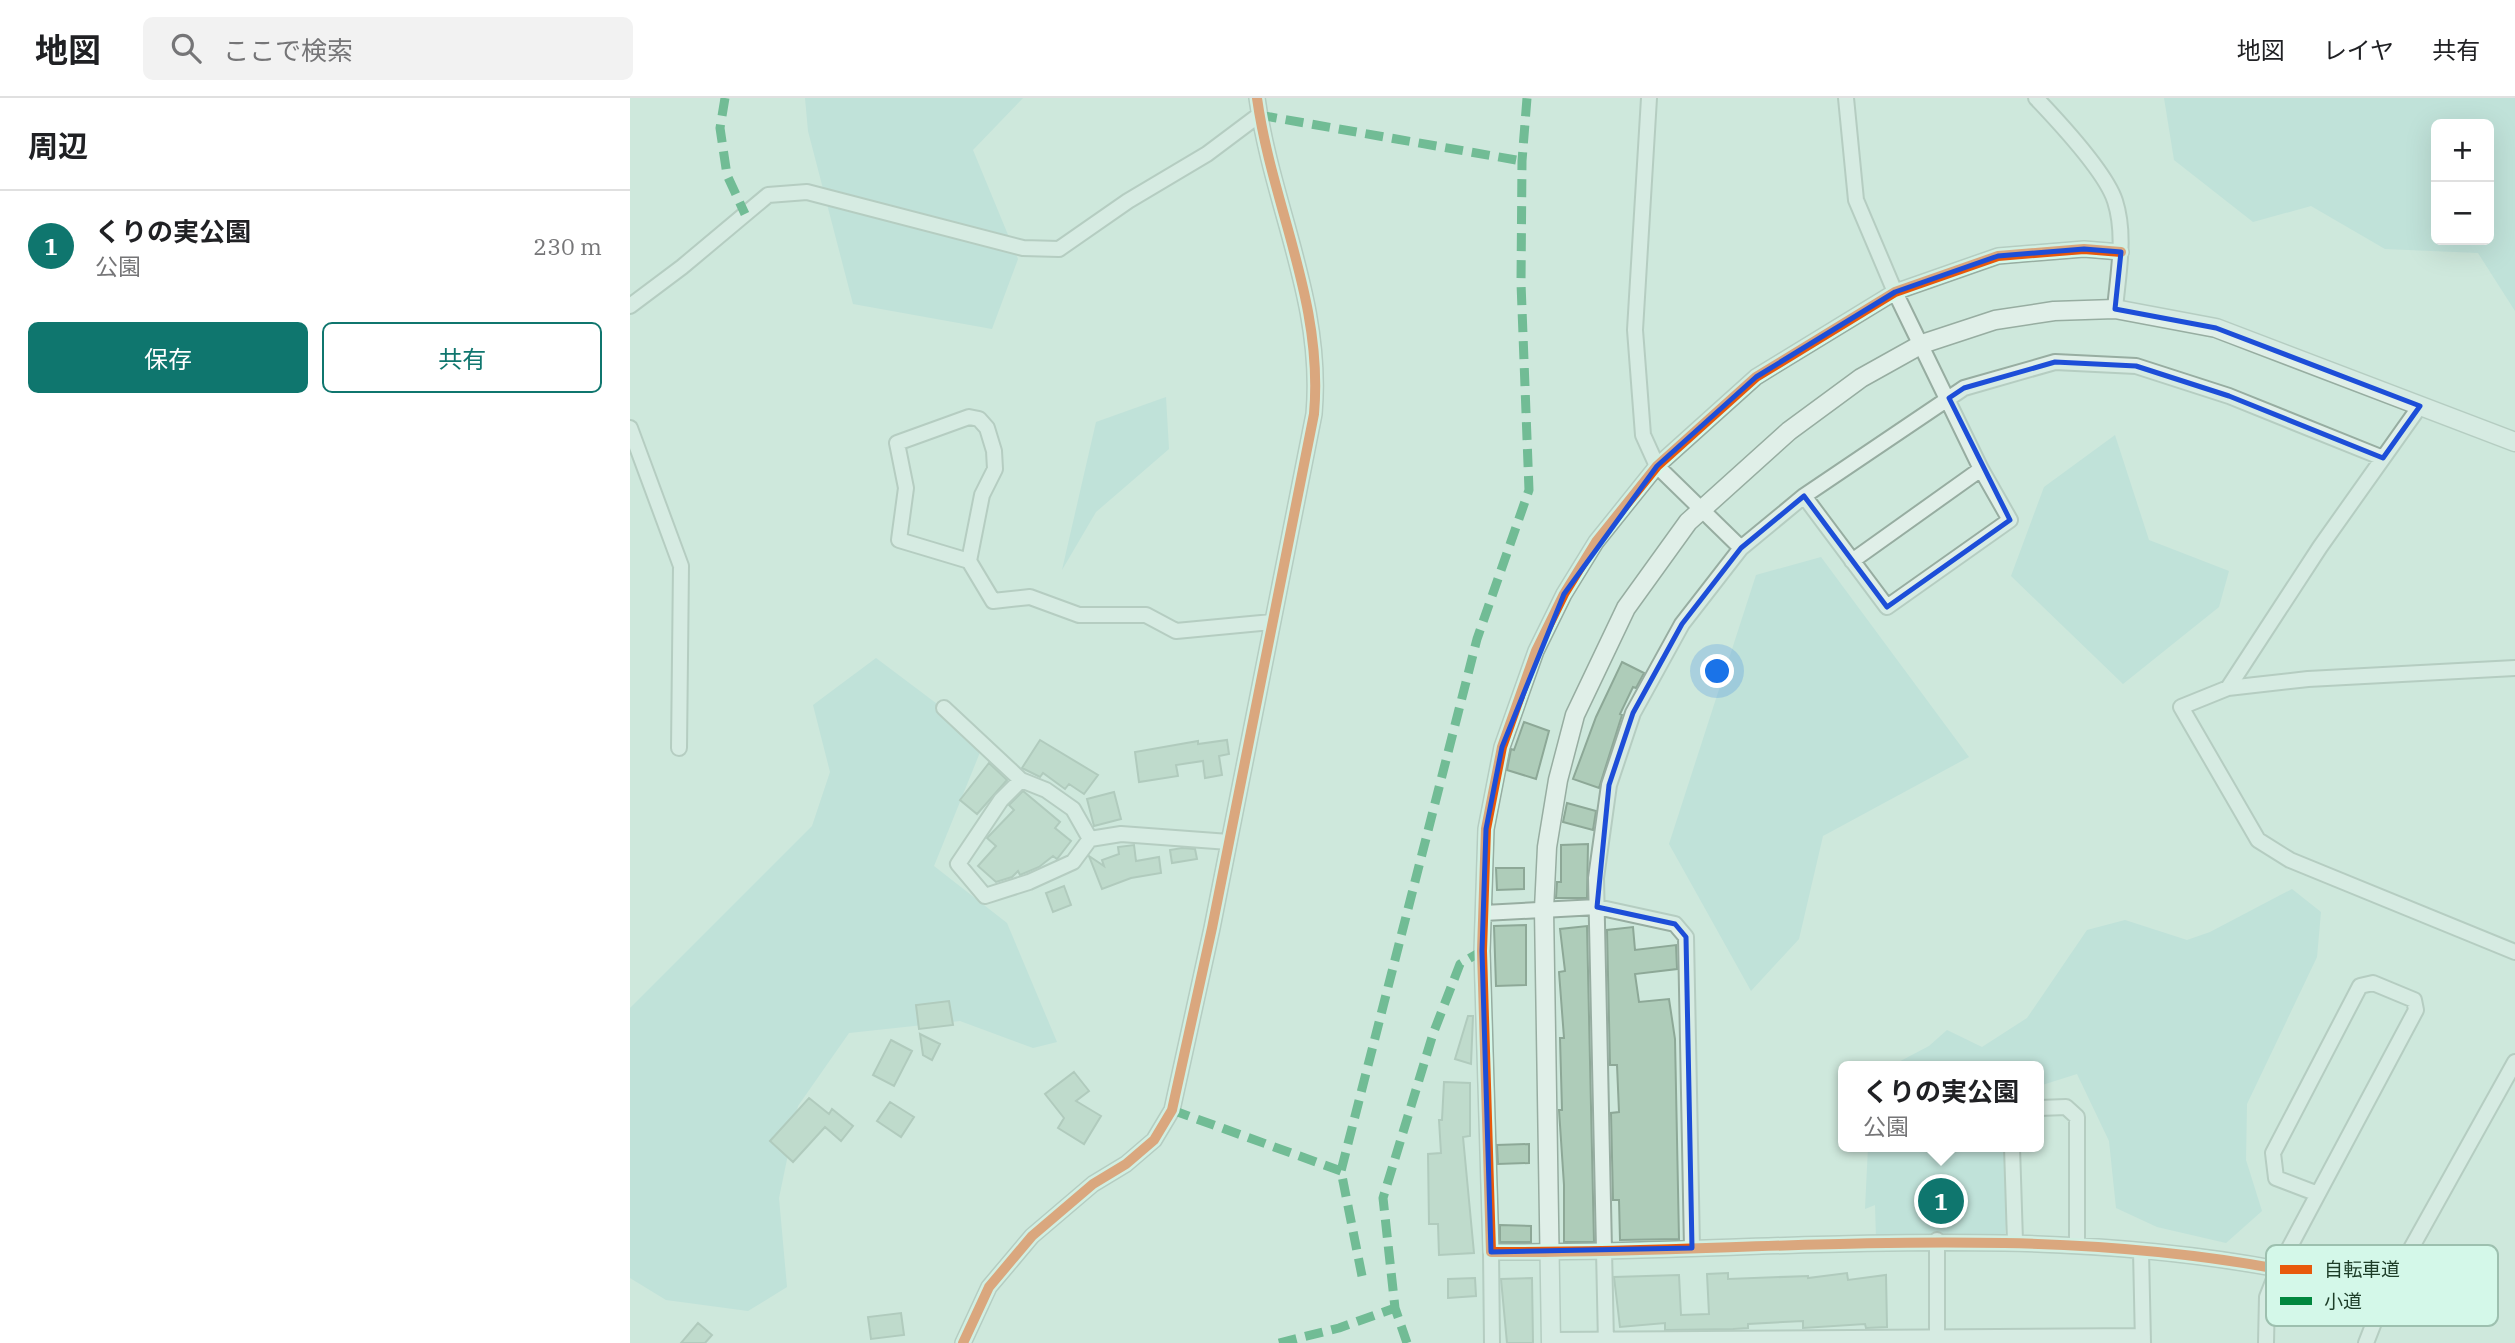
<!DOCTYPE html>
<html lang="ja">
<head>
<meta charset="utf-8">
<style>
	body { margin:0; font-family:"IBM Plex Serif","Noto Sans JP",serif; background:#f2f2f2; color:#202124 }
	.controls { position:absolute; right:21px; top:21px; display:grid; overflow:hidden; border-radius:10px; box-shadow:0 7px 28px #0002 }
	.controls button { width:63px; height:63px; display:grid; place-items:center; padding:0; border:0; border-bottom:2px solid #e0e0e0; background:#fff; color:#202124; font:35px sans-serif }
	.you { position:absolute; left:1088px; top:574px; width:24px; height:24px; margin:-18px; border:5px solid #fff; border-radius:50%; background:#1a73e8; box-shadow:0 0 0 10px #1a73e833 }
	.badge { display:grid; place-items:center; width:46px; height:46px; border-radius:50%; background:#0f766e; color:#fff; font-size:23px; font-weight:700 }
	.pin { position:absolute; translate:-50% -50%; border:4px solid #fff; box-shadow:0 2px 7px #0006 }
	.popup { position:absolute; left:1208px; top:963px; width:206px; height:91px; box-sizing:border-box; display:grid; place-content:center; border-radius:10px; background:#fff; filter:drop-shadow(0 2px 5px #0005); font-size:23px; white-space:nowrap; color:#757577 }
	.popup b { font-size:26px; color:#202124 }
	.popup::after { content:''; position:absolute; left:50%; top:100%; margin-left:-14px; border:14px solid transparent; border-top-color:#fff }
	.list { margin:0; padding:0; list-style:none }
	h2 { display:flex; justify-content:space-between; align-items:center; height:91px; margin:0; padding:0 28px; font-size:30px }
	h2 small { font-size:23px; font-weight:400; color:#757577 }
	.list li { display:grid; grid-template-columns:46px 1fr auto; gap:21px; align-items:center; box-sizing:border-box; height:112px; padding:0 28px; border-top:2px solid #e0e0e0 }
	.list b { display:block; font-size:26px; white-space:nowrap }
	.list p { margin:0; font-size:23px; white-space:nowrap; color:#757577 }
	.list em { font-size:23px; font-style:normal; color:#757577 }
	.actions { display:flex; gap:14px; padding:21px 28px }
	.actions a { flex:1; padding:16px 0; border:2px solid #0f766e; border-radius:10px; text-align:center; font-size:24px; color:#0f766e }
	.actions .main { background:#0f766e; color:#fff }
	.icon { flex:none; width:38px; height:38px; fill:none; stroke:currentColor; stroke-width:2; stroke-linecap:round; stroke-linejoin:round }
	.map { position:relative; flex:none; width:1885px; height:1245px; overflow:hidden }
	header { display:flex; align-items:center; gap:42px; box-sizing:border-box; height:98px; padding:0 35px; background:#fff; border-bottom:2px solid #e0e0e0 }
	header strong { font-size:33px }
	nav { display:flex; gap:38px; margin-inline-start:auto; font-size:24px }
	.search { width:490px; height:63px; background:#f2f2f2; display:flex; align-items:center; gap:18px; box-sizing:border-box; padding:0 24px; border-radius:10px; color:#757577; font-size:26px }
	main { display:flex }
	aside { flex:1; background:#fff }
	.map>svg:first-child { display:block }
	.green { fill:#afdbd5; fill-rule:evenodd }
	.building { fill:#aeccb9; stroke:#8da897; stroke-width:2 }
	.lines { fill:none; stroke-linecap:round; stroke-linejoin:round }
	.minor-casing { stroke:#97ada1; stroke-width:18 }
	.tertiary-casing { stroke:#97ada1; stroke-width:21 }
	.minor { stroke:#e0efe8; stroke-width:14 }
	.tertiary { stroke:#e0efe8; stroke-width:18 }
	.quiet { stroke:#00873e; stroke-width:9; stroke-dasharray:18 9; stroke-linecap:butt }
	.cycleway-casing { stroke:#d4f8e9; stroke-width:15 }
	.cycleway { stroke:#e8590c; stroke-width:10 }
	.marked { fill:none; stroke:#1d4ed8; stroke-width:5; stroke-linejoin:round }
	.key { fill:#d4f8e9; stroke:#9dc0af; stroke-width:2 }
	.key-label { font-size:19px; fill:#1d3d28 }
</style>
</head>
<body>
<header>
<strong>地図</strong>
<div class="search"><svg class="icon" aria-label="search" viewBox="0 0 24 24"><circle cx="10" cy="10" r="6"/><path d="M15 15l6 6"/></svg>ここで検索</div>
<nav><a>地図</a><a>レイヤ</a><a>共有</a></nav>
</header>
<main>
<aside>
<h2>周辺<small></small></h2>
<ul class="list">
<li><span class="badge">1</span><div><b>くりの実公園</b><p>公園</p></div><em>230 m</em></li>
</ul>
<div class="actions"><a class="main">保存</a><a>共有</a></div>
</aside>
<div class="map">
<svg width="1885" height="1245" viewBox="0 0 1885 1245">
	<rect width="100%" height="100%" fill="#cee8dc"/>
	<path class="green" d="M175 0H393L343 52 388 161 362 231 223 206 178 33Z
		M1534 0H1885V213L1848 155 1755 151 1681 108 1623 124 1544 62ZM1806 26H1859V142H1806Z
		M536 299 539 351 466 414 432 472 466 324Z
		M1485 337 1519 442 1599 473 1589 509 1493 586 1381 478 1414 389Z
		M1191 459 1339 659 1193 738 1169 841 1121 893 1039 746 1126 477Z
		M246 560 355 642 304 768 377 825 427 944 403 950 330 923 219 935 168 1008 149 1100 157 1189 118 1213 36 1202 0 1180V910L182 728 200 674 183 607Z
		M1662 791 1691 814 1687 859 1617 1006 1616 1062 1632 1113 1596 1145 1527 1129 1486 1110 1479 1043 1447 976 1409 988V968H1261L1299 948 1317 932 1352 949 1397 920 1457 832 1495 822 1557 842 1580 834Z
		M1238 1049H1381L1375 1137 1246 1140 1245 1107 1235 1111Z"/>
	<path class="building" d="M992 564 1014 575 1006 590 1003 589 990 616 992 617 969 690 943 681 966 619Z
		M894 624 919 633 906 681 877 672 881 651 884 652Z
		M410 642 468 677 454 696 439 686 435 691 413 675 410 679 392 670Z
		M597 642 599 656 589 658 592 677 575 680 573 663 546 667 548 678 509 684 505 654 568 643V646Z
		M359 665 377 682 347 716 330 702Z
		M393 693 430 724 425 730 441 743 427 761 423 758 409 769 390 777 388 773 382 779 366 784 348 768 366 748 357 740 384 712 379 707Z
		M484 694 491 721 464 728 457 701Z
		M937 705 966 713 963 732 933 724Z
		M958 746 957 800H926L927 784H931V747Z
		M504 747 506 763 529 759 531 775 501 780 472 791 459 758 474 768 472 762 489 756 488 749Z
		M552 750 565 751 567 761 542 765 540 752Z
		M866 770H894V791L867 792Z
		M434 788 441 807 423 814 416 795Z
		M896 827V887L866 888 864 828Z
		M957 828 964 1144H934V1087L929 1012H932L930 940H934L929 874 935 873 930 831Z
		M1003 829 1005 852 1046 847 1047 871 1005 876 1009 904 1039 901 1045 941 1049 1141 990 1142 989 1102H983L981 1015 989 1014 987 967H980L977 832Z
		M319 903 323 927 289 931 286 907Z
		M838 918H843L841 966 825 961Z
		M290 936 310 946 302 962 293 957Z
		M261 942 282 953 264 988 243 977Z
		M444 974 459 993 446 1003 471 1018 454 1046 428 1030 434 1020 415 996Z
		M814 984 840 985V1038L833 1039 844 1155 809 1157 808 1126H799L798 1056 811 1055 809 1022H812Z
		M179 1000 199 1016 202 1011 223 1028 211 1043 195 1029 163 1064 140 1043Z
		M260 1004 284 1019 271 1039 247 1023Z
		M899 1046V1065L868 1066 867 1047Z
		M870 1127 901 1128V1144H870Z
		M1098 1175V1181L1178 1178V1180L1217 1175 1218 1182 1256 1177 1257 1229 1236 1230 1235 1226 1173 1230V1223L1118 1226V1230L1103 1231 1035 1232V1225L990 1229 984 1179 1049 1177 1051 1217 1079 1216 1077 1176Z
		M845 1180 846 1198 818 1200V1181Z
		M902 1180 903 1245H877L871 1181Z
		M271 1215 274 1237 241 1241 238 1219Z
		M68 1225 82 1237 75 1245H51Z"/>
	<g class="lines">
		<defs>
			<path id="minor" d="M1019 0 1005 232 1013 337 1027 368 1111 450
				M1406 0C1427 22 1476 75 1485 103 1496 137 1488 176 1485 211
				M1491 154 1454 151 1368 158 1265 194 1126 279 1027 368 966 444 934 496 906 553 872 649 856 731 852 853 861 1154C1124 1156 1387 1122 1648 1171
				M0 208 52 169 138 97 177 94 393 150 429 151 498 103 577 56 629 17
				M0 330 51 468 49 650
				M1174 398 1257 509 1380 422 1351 371 1265 194 1226 102 1216 0
				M339 463 352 397 365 371 364 353 357 330 349 321 339 319 267 345 276 390 269 442 339 463 363 503 400 499 449 517H516L546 533 642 524
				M1222 463 1351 371
				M1885 570 1678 581 1598 590 1551 609 1628 742 1660 762 1885 854
				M1598 590 1690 449 1790 308
				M314 610 391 682 416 692 443 711 460 741
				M391 682 371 702 328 766 355 798 399 784 443 764 460 741 491 736 599 744
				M854 815 967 809 1045 826 1056 839 1062 1150
				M1409 1010 1436 1009 1447 1019V1145
				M1382 1049 1385 1143
				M1307 1142V1245
				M1511 1153 1513 1245
				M861 1154 862 1245
				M921 1242 1513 1238
				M333 1245 359 1189 402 1138 463 1086 496 1066 524 1042 542 1012 582 830 684 316C694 204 642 108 627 0
				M976 1245 966 780 979 687 1003 615 1052 526 1111 450 1174 398 1334 290 1425 264 1506 268 1599 298 1753 360
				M1636 1245 1637 1199 1648 1171 1786 912 1784 902 1743 885 1730 888 1643 1055 1646 1080 1688 1096
				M1736 1245 1754 1199 1885 964"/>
			<path id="tertiary" d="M921 1245 914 811 917 749 928 682 945 617 996 510 1058 424 1159 333 1231 280 1292 246 1365 222 1424 213 1485 211 1586 230 1885 344"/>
		</defs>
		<use href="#minor" class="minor-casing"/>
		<use href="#tertiary" class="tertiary-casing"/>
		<use href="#minor" class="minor"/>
		<use href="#tertiary" class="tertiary"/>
		<path class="quiet" d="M95 0 90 30 97 77 115 116
			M629 17 892 63
			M542 1012 711 1073
			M732 1178 711 1073 847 541 899 392 891 185 892 63 897 0
			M649 1245 709 1230 765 1210
			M777 1245 765 1210 753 1100 803 936 830 866 852 853"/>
		<defs>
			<path id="cycleway" d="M1491 154 1454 151 1368 158 1265 194 1126 279 1027 368 966 444 934 496 906 553 872 649 856 731 852 853 861 1154C1124 1156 1387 1122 1648 1171
				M333 1245 359 1189 402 1138 463 1086 496 1066 524 1042 542 1012 582 830 684 316C694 204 642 108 627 0"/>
		</defs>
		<use href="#cycleway" class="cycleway-casing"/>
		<use href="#cycleway" class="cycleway"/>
	</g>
	<path d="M0 0H1885V1245H0ZM1454 151 1491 154 1485 211 1586 230 1790 308 1753 360 1599 298 1506 268 1425 264 1334 290 1319 300 1380 422 1257 509 1174 398 1111 450 1052 526 1003 615 979 687 967 809 1045 826 1056 839 1062 1150 861 1154 852 853 856 731 872 649 934 496 1027 368 1126 279 1265 194 1368 158Z" fill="#cee8dc" fill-opacity=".55" fill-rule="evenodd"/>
	<path class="marked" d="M1454 151 1491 154 1485 211 1586 230 1790 308 1753 360 1599 298 1506 268 1425 264 1334 290 1319 300 1380 422 1257 509 1174 398 1111 450 1052 526 1003 615 979 687 967 809 1045 826 1056 839 1062 1150 861 1154 852 853 856 731 872 649 934 496 1027 368 1126 279 1265 194 1368 158Z"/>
	<rect x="1636" y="1147" width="232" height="81" rx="10" class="key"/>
	<rect x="1650" y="1167" width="32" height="9" fill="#e8590c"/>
	<rect x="1650" y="1199" width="32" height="8" fill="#00873e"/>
	<g class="key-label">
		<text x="1694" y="1178">自転車道</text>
		<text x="1694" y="1210">小道</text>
	</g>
</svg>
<div class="controls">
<button>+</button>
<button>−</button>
</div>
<div class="you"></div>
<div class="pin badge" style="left:1311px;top:1103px">1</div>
<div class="popup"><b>くりの実公園</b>公園</div>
</div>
</main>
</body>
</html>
